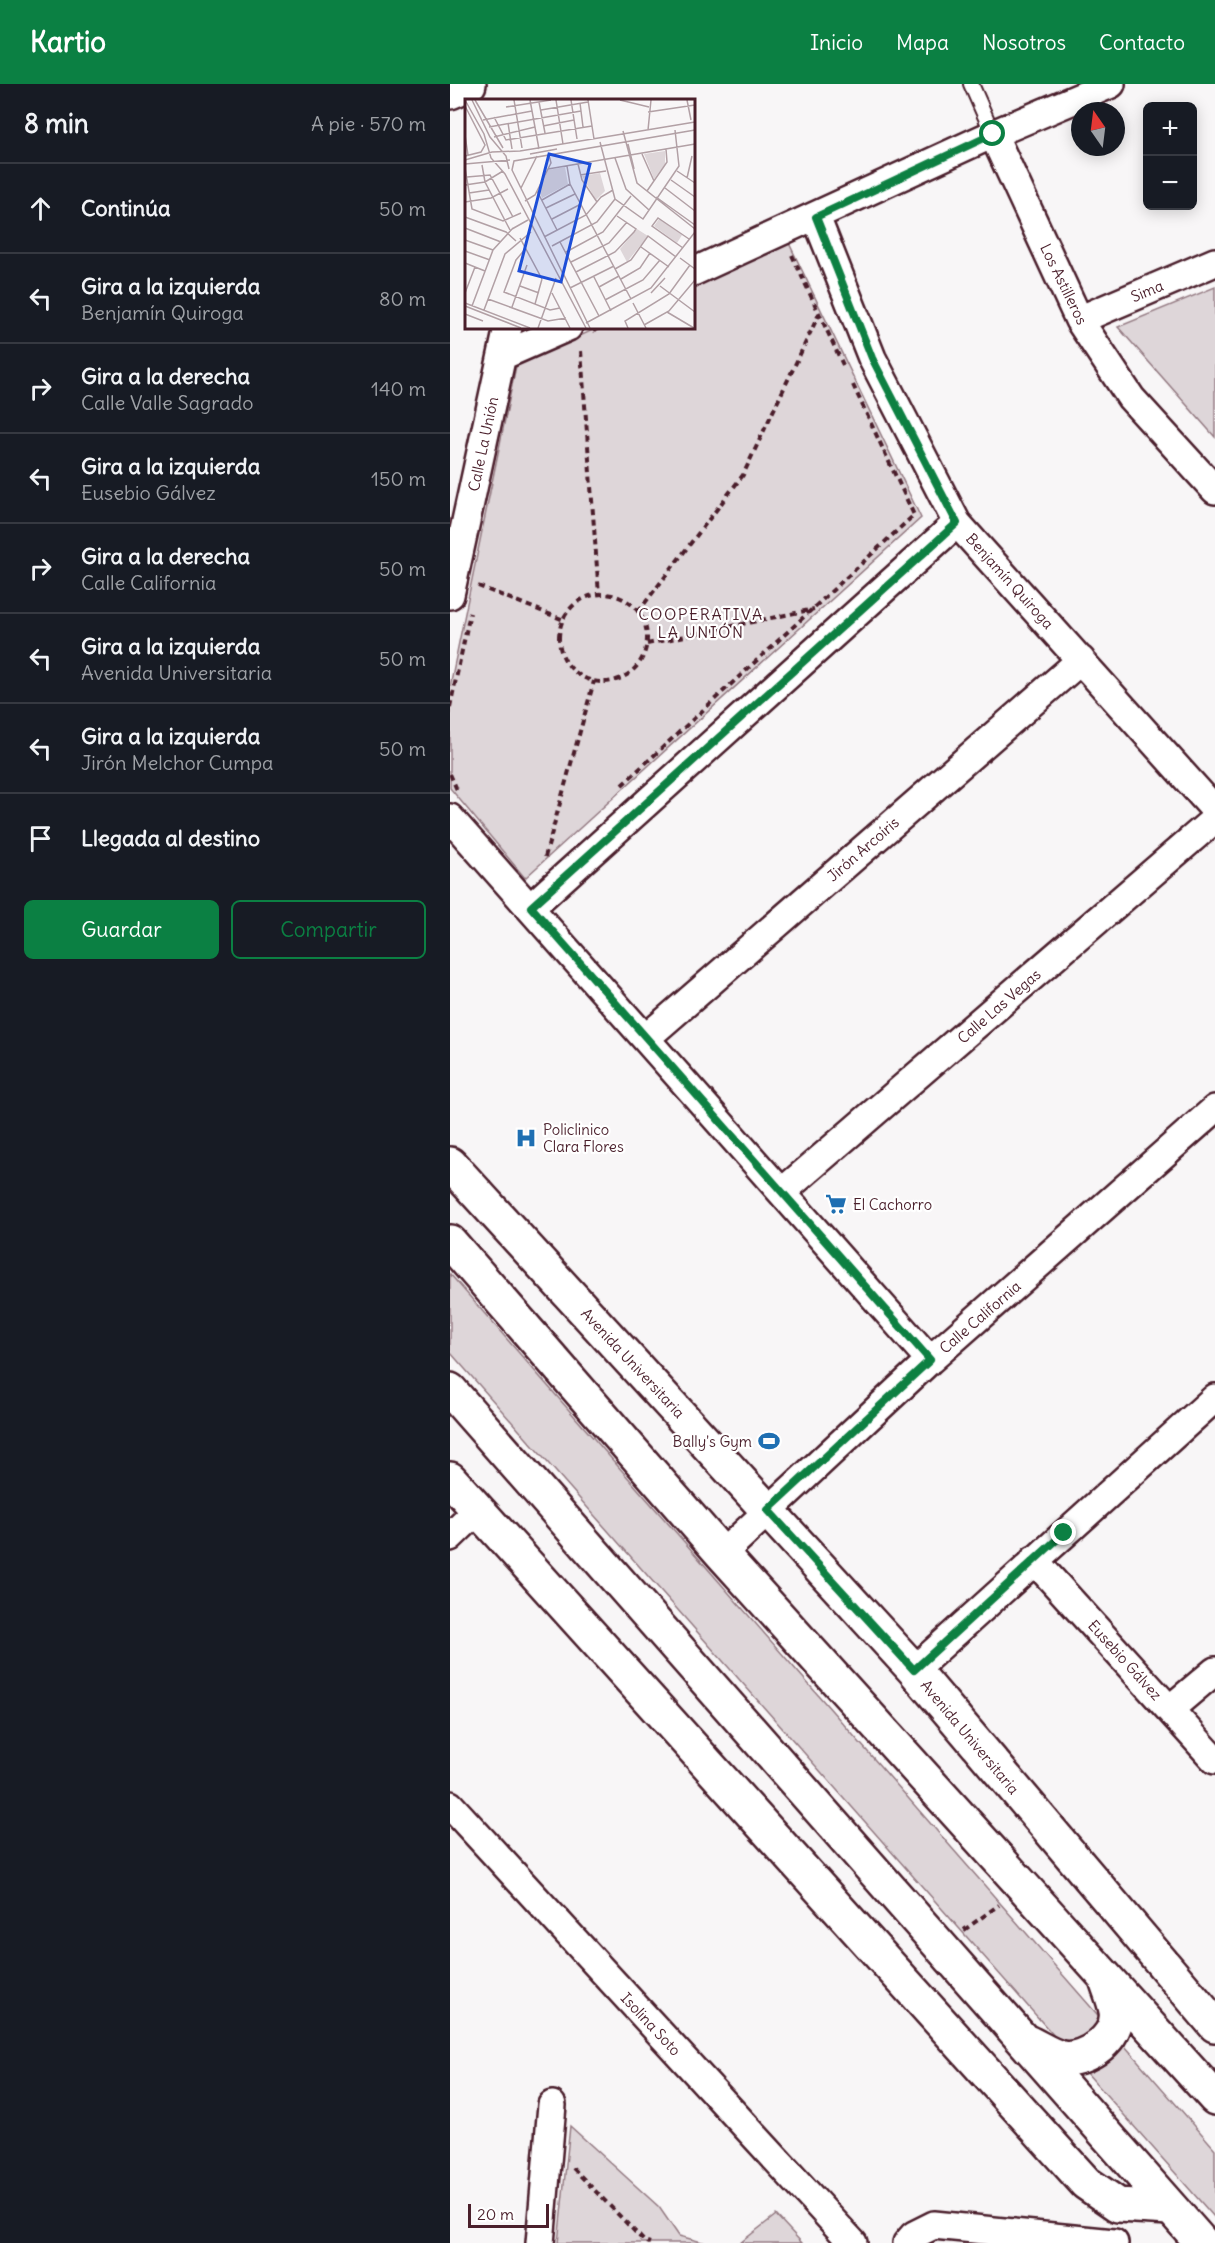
<!DOCTYPE html>
<html lang="es">
<head>
<meta charset="utf-8">
<style>
	body { margin:0; font-family:Delius,sans-serif; background:#20242c; color:#f1f3f6 }
	.controls { position:absolute; right:18px; top:18px; display:grid; overflow:hidden; border-radius:9px; box-shadow:0 3px 15px #0003 }
	.controls button { width:54px; height:54px; display:grid; place-items:center; padding:0; border:0; border-bottom:2px solid #363941; background:#171b24; color:#f1f3f6; font:30px sans-serif }
	.compass { position:absolute; left:621px; top:18px; width:54px; height:54px; border-radius:50%; background:#171b24; box-shadow:0 3px 15px #0003; rotate:346deg }
	.scale { position:absolute; left:18px; bottom:15px; width:81px; box-sizing:border-box; padding-left:6px; border:3px solid #4a1f2b; border-top:0; font-size:16px; line-height:21px; white-space:nowrap; color:#4a1f2b; -webkit-text-stroke:4px #fff; paint-order:stroke }
	.stop { position:absolute; width:18px; height:18px; margin:-14px; border:4px solid #0b8043; border-radius:50%; background:#fff }
	.stop.end { background:#0b8043; border-color:#fff; box-shadow:0 2px 6px #0008 }
	.list { margin:0; padding:0; list-style:none }
	h2 { display:flex; justify-content:space-between; align-items:center; height:78px; margin:0; padding:0 24px; font-size:26px }
	h2 small { font-size:20px; font-weight:400; color:#9ea1a6 }
	.list li { display:grid; grid-template-columns:39px 1fr auto; gap:18px; align-items:center; box-sizing:border-box; height:90px; padding:0 24px; border-top:2px solid #363941 }
	.list b { display:block; font-size:22px; white-space:nowrap }
	.list p { margin:0; font-size:20px; white-space:nowrap; color:#9ea1a6 }
	.list em { font-size:20px; font-style:normal; color:#9ea1a6 }
	.actions { display:flex; gap:12px; padding:18px 24px }
	.actions a { flex:1; padding:14px 0; border:2px solid #0b8043; border-radius:9px; text-align:center; font-size:21px; color:#0b8043 }
	.actions .main { background:#0b8043; color:#fff }
	.icon { flex:none; width:33px; height:33px; fill:none; stroke:currentColor; stroke-width:2; stroke-linecap:round; stroke-linejoin:round }
	.map { position:relative; flex:none; width:765px; height:2159px; overflow:hidden }
	header { display:flex; align-items:center; gap:36px; box-sizing:border-box; height:84px; padding:0 30px; background:#0b8043; color:#fff }
	header strong { font-size:28px }
	nav { display:flex; gap:33px; margin-inline-start:auto; font-size:21px }
	main { display:flex }
	aside { flex:1; background:#171b24 }
	.map>svg:first-child { display:block }
	.green { fill:#ded6d9; stroke:#947a82; stroke-width:1.5 }
	.lines { fill:none; stroke-linecap:round; stroke-linejoin:round }
	.service-casing { stroke:#4a1f2b; stroke-width:18 }
	.minor-casing { stroke:#4a1f2b; stroke-width:32 }
	.secondary-casing { stroke:#4a1f2b; stroke-width:38 }
	.primary-casing { stroke:#4a1f2b; stroke-width:38 }
	.path { stroke:#4a1f2b; stroke-width:4; stroke-dasharray:6 4.5; stroke-linecap:butt }
	.service { stroke:#fff; stroke-width:14 }
	.minor { stroke:#fff; stroke-width:27 }
	.secondary { stroke:#fff; stroke-width:33 }
	.primary { stroke:#fff; stroke-width:33 }
	.route { stroke:#0b8043; stroke-width:8 }
	.labels { text-anchor:middle; dominant-baseline:central; stroke-width:4.5; stroke-linejoin:round; paint-order:stroke }
	.street-label { font-size:15px; fill:#4a1f2b; stroke:#fff }
	.poi-label { font-size:15px; fill:#4a1f2b; stroke:#fff; text-anchor:start }
	.neighbourhood-label { font-size:16px; letter-spacing:1.5px; fill:#4a1f2b; stroke:#fff }
	.inset-road { fill:none; stroke:#b2a0a5; stroke-width:1.5 }
	.view { fill:#1d4ed8; fill-opacity:0.15; stroke:#1d4ed8; stroke-width:3 }
	.inset-edge { fill:none; stroke:#4a1f2b; stroke-width:3 }
</style>
</head>
<body>
<header>
<strong>Kartio</strong>
<nav><a>Inicio</a><a>Mapa</a><a>Nosotros</a><a>Contacto</a></nav>
</header>
<main>
<aside>
<h2>8 min<small>A pie · 570 m</small></h2>
<ul class="list">
<li><svg class="icon" aria-label="ahead" viewBox="0 0 24 24"><path d="M12 20V5M6 11l6-6 6 6"/></svg><div><b>Continúa</b></div><em>50 m</em></li>
<li><svg class="icon" aria-label="left" viewBox="0 0 24 24"><path d="M17 20v-9H6M10 6l-5 5 5 5"/></svg><div><b>Gira a la izquierda</b><p>Benjamín Quiroga</p></div><em>80 m</em></li>
<li><svg class="icon" aria-label="right" viewBox="0 0 24 24"><path d="M7 20v-9h11M14 6l5 5-5 5"/></svg><div><b>Gira a la derecha</b><p>Calle Valle Sagrado</p></div><em>140 m</em></li>
<li><svg class="icon" aria-label="left" viewBox="0 0 24 24"><path d="M17 20v-9H6M10 6l-5 5 5 5"/></svg><div><b>Gira a la izquierda</b><p>Eusebio Gálvez</p></div><em>150 m</em></li>
<li><svg class="icon" aria-label="right" viewBox="0 0 24 24"><path d="M7 20v-9h11M14 6l5 5-5 5"/></svg><div><b>Gira a la derecha</b><p>Calle California</p></div><em>50 m</em></li>
<li><svg class="icon" aria-label="left" viewBox="0 0 24 24"><path d="M17 20v-9H6M10 6l-5 5 5 5"/></svg><div><b>Gira a la izquierda</b><p>Avenida Universitaria</p></div><em>50 m</em></li>
<li><svg class="icon" aria-label="left" viewBox="0 0 24 24"><path d="M17 20v-9H6M10 6l-5 5 5 5"/></svg><div><b>Gira a la izquierda</b><p>Jirón Melchor Cumpa</p></div><em>50 m</em></li>
<li><svg class="icon" aria-label="arrive" viewBox="0 0 24 24"><path d="M6 21V4h12l-3 4 3 4H6"/></svg><div><b>Llegada al destino</b></div></li>
</ul>
<div class="actions"><a class="main">Guardar</a><a>Compartir</a></div>
</aside>
<div class="map">
<svg width="765" height="2159" viewBox="0 0 765 2159">
	<rect width="100%" height="100%" fill="#f8f6f7"/>
	<filter id="ink" filterUnits="userSpaceOnUse"><feTurbulence type="fractalNoise" baseFrequency=".0167" numOctaves="2"/><feDisplacementMap in="SourceGraphic" scale="12" xChannelSelector="R" yChannelSelector="G"/><feConvolveMatrix kernelMatrix="1 2 1 2 8 2 1 2 1" color-interpolation-filters="sRGB"/></filter>
	<g filter="url(#ink)">
		<path class="green" d="M337 155 471 434 75 794 0 704V602L66 282 149 243H243V199Z
			M765 203V353L668 243Z
			M0 1190 765 2065V2134L0 1268Z
			M120 2042 209 2123 229 2152 256 2159H108Z
			M326 2131 352 2159H290Z"/>
		<g class="lines">
			<defs>
				<path id="service" d="M521 0 543 50"/>
				<path id="minor" d="M543 50 629 236 681 314 765 406
					M366 133 422 274 507 439 765 726
					M243 188 543 50 661 0
					M629 236 765 178
					M52 272 118 243
					M0 511 58 243
					M0 734 480 1276
					M81 823 507 439
					M196 954 631 576
					M332 1108 765 735
					M0 1453 27 1427
					M272 1470 480 1276 765 1025
					M584 1476 765 1676
					M464 1586 765 1314
					M720 1625 765 1587
					M0 1721 403 2159
					M90 2159 102 2021
					M457 2159 464 2151 484 2141 664 2159"/>
				<path id="secondary" d="M0 8 19 0
					M0 1080 464 1586 765 1941
					M0 1395 636 2099 668 2121 720 2124"/>
				<path id="primary" d="M0 1158 272 1470 765 2014
					M0 1306 752 2159
					M577 1958C588 1963 601 1972 612 1974 636 1978 670 1953 666 1927 664 1916 659 1905 656 1895"/>
			</defs>
			<use href="#service" class="service-casing"/>
			<use href="#minor" class="minor-casing"/>
			<use href="#secondary" class="secondary-casing"/>
			<use href="#primary" class="primary-casing"/>
			<path class="path" d="M342 171 393 281
				M143 247 151 243
				M131 267 149 511
				M28 502 114 536
				M109 554a44 44 0 1 1 88 0a44 44 0 1 1-88 0Z
				M188 528 293 391 369 230
				M197 560 364 525
				M0 623 20 529
				M0 690 8 708
				M172 701 464 431 403 301
				M95 773 144 597
				M514 1846 549 1821
				M123 2084 194 2157 200 2159"/>
			<use href="#service" class="service"/>
			<use href="#minor" class="minor"/>
			<use href="#secondary" class="secondary"/>
			<use href="#primary" class="primary"/>
		</g>
	</g>
	<g class="lines" filter="url(#ink)">
		<path class="route" d="M543 50 366 133 422 274 507 439 81 823 480 1276 318 1426 464 1586 614 1449"/>
	</g>
	<defs>
		<symbol id="hospital-bare" viewBox="-9 -9 18 18"><path d="M-5-5h3v3.5h4V-5h3V5h-3V1.5h-4V5h-3Z" fill="#1f6fb2" stroke="#fff" stroke-width="2.5" paint-order="stroke"/></symbol>
		<symbol id="supermarket-bare" viewBox="-9 -9 18 18"><path d="M-6-5.5h2.5l.6 2H6L4.5 2H-2.5L-4.4-4H-6ZM-1.5 3.2a1.3 1.3 0 1 0 .1 0ZM3 3.2a1.3 1.3 0 1 0 .1 0Z" fill="#1f6fb2" stroke="#fff" stroke-width="2.5" paint-order="stroke"/></symbol>
		<symbol id="stadium-bare" viewBox="-9 -9 18 18"><path d="M0-5a6.5 5 0 1 0 0 10a6.5 5 0 1 0 0-10ZM-3.5-1.8h7v3.6h-7Z" fill="#1f6fb2" stroke="#fff" stroke-width="2.5" paint-order="stroke"/></symbol>
	</defs>
	<g fill-rule="evenodd">
		<use href="#hospital-bare" x="61" y="1039" width="30" height="30"/>
		<use href="#supermarket-bare" x="371" y="1105" width="30" height="30"/>
		<use href="#stadium-bare" x="304" y="1342" width="30" height="30"/>
	</g>
	<g class="labels">
		<g class="street-label">
			<text transform="translate(614 200) rotate(64)">Los Astilleros</text>
			<text transform="translate(697 207) rotate(-23)">Sima</text>
			<text transform="translate(33 360) rotate(-78)">Calle La Unión</text>
			<text transform="translate(560 497) rotate(48)">Benjamín Quiroga</text>
			<text transform="translate(413 765) rotate(-41)">Jirón Arcoíris</text>
			<text transform="translate(549 922) rotate(-41)">Calle Las Vegas</text>
			<text transform="translate(530 1233) rotate(-41)">Calle California</text>
			<text transform="translate(183 1279) rotate(47)">Avenida Universitaria</text>
			<text transform="translate(675 1576) rotate(48)">Eusebio Gálvez</text>
			<text transform="translate(520 1653) rotate(50)">Avenida Universitaria</text>
			<text transform="translate(201 1940) rotate(47)">Isolina Soto</text>
		</g>
		<g class="poi-label">
			<text x="93" y="1045">Policlinico<tspan x="93" dy="17">Clara Flores</tspan></text>
			<text x="403" y="1120">El Cachorro</text>
			<text x="302" y="1357" text-anchor="end">Bally's Gym</text>
		</g>
		<g class="neighbourhood-label">
			<text x="251" y="530">COOPERATIVA<tspan x="251" dy="18">LA UNIÓN</tspan></text>
		</g>
	</g>
	<g transform="translate(15 15)">
		<rect width="230" height="230" fill="#f8f6f7"/>
		<path d="M200 52V65L189 80 179 55ZM100 68 103 85 77 99 74 91 83 71ZM135 74 140 92 131 101 117 77ZM194 120 217 136 212 144 189 127ZM172 130 183 137 162 163 155 150Z" fill="#ded6d9"/>
		<path class="inset-road" d="M0 1 19 35 26 59 40 75 121 229M7 1 25 38 41 57 44 70M10 1 38 49M49 1 57 49M65 1 74 50M91 1 98 45M106 1 112 40M123 1 129 40M155 1 184 8M222 1 226 21M74 3 80 34M115 4 118 28M0 7 20 46 16 53 0 57M41 8 86 1M76 11 123 3M183 13 230 6M29 18 41 41 127 27M18 21 67 12M43 24 47 50M78 27 109 21M24 28 116 12M183 31 186 1M158 32 172 84 230 130M0 36 3 56M29 38 70 28M135 43 150 100 178 120 214 67 210 31M163 45 169 70M65 55 92 50M177 55 189 82M150 59 161 90 184 111M0 61 27 53 55 52 230 23M0 65 45 61M113 65 117 81 132 103M17 66 20 83 45 131M102 67 105 85 166 200M0 69 7 110 38 122 56 114M83 70 230 45M212 72 230 84M115 76 141 72M2 78 25 76 48 118M222 79 227 57M206 81 230 98M0 86 20 83 38 72M56 89 72 57M200 89 230 112M72 92 92 131M182 92 202 63 201 50M4 94 24 91M191 98 230 126M77 101 105 85M60 102 70 96 86 64 84 56M0 103 26 99 43 90M81 109 110 95M0 118 41 133 51 142M87 120 116 105M0 129 36 143M47 130 63 121M79 138 121 116 136 98 148 91M55 139 77 180M0 141 28 151M95 143 134 217M87 147 132 123 150 100M176 148 204 168M61 149 51 161 39 193 85 211 95 209M218 149 187 127 193 119 224 140M0 152 25 161M101 153 138 133 166 97M215 159 230 170M106 163 144 144 162 123M0 164 20 172M150 170 166 161 183 137 211 158M111 173 150 153 169 133 171 130 152 117M98 174 125 229M99 177 47 71 49 62 230 31M129 178 146 212M156 180 175 169 185 154M55 187 74 194M195 187 230 213M134 188 154 177M105 189 149 167M0 194 10 168M87 194 105 229M186 194 200 179M23 200 83 222 101 219M140 201 178 181 195 161M0 204 65 229M168 204 181 229M70 205 77 180M0 207 56 229M7 207 28 151 48 129M47 208 62 166M19 211 40 155 66 133M202 213 229 229M0 215 18 222M121 224 186 189 230 133M179 226 204 212 230 181M73 229 91 179M163 229 160 222 204 195 225 166"/>
		<path class="view" d="M84 55 125 65 96 183 54 172Z"/>
		<rect width="230" height="230" class="inset-edge"/>
	</g>
</svg>
<div class="controls">
<button>+</button>
<button>−</button>
</div>
<svg class="compass" viewBox="-18 -18 36 36"><path d="M0-13l5 13h-10z" fill="#e53935"/><path d="M0 13l5-13h-10z" fill="#9ea1a6"/></svg>
<div class="scale">20 m</div>
<div class="stop" style="left:543px;top:50px"></div>
<div class="stop end" style="left:614px;top:1449px"></div>
</div>
</main>
</body>
</html>
